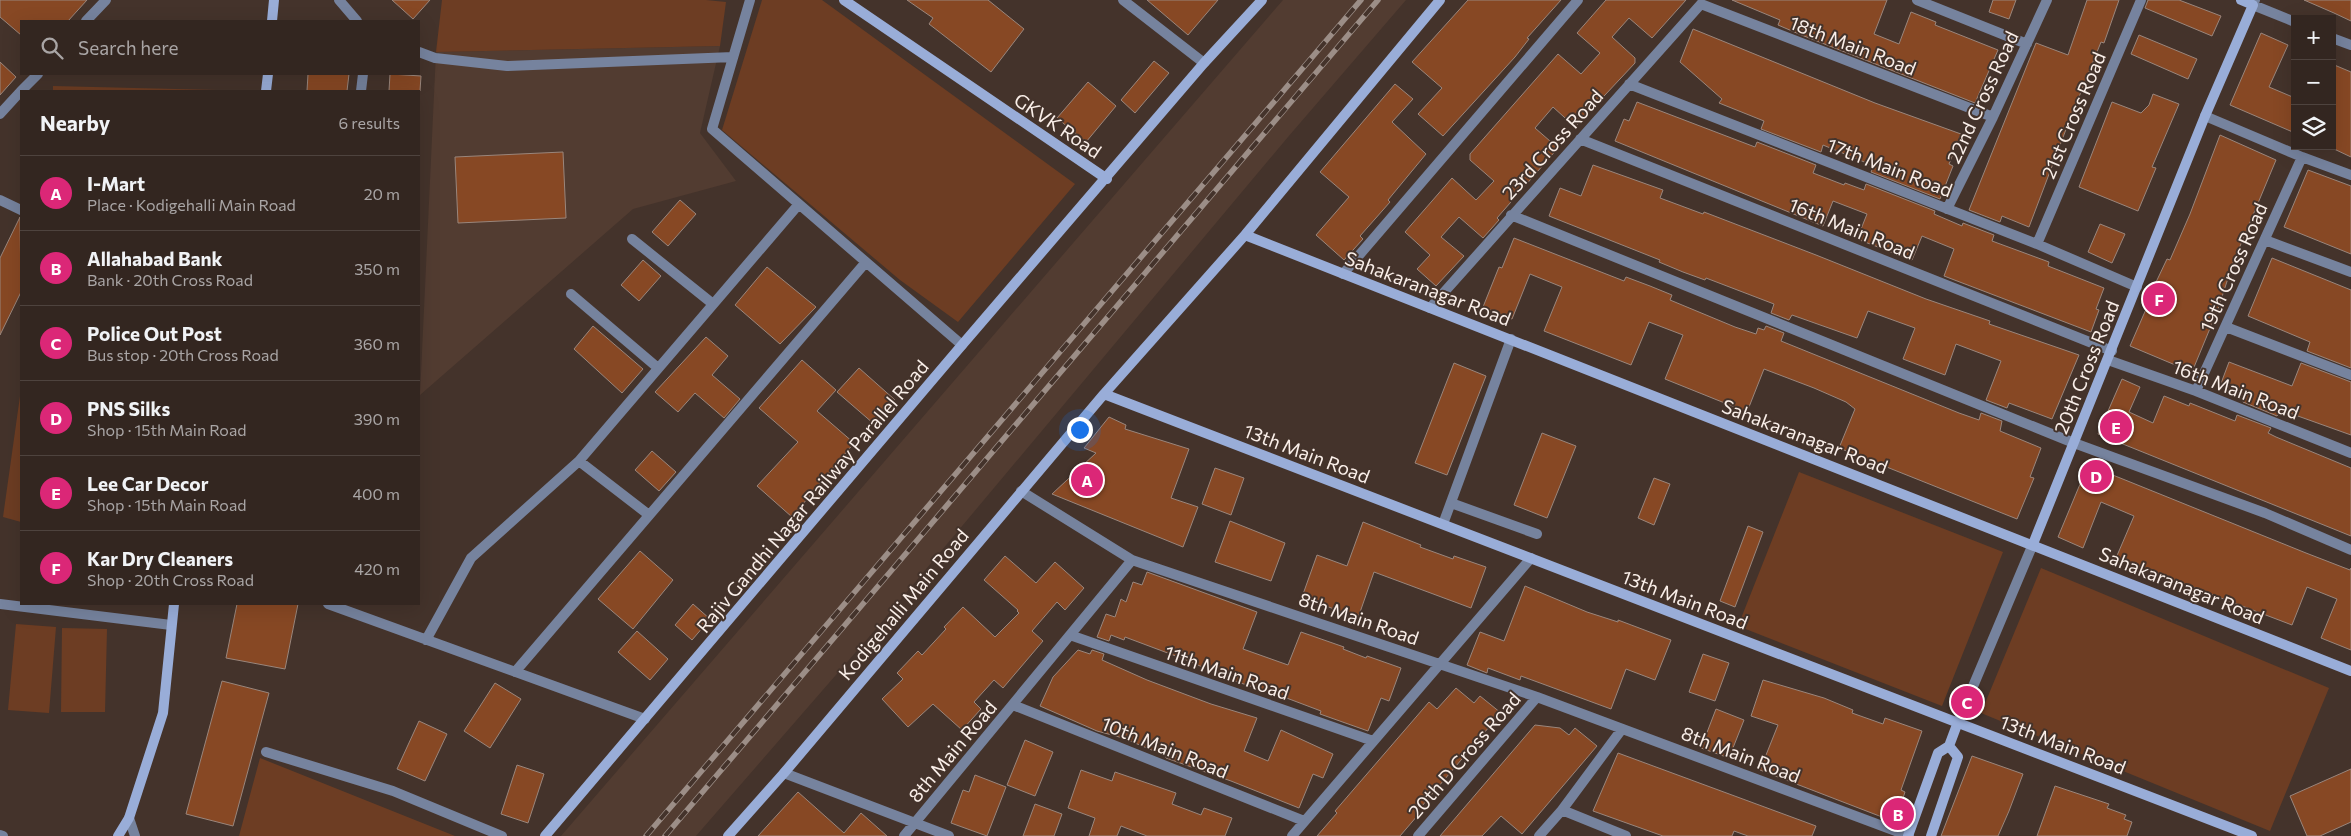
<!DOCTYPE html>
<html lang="en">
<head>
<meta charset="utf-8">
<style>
	body { margin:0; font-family:Commissioner,sans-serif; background:#3b2e29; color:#f1f3f6 }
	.controls { position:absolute; right:15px; top:15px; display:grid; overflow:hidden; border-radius:0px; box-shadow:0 5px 20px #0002 }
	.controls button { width:45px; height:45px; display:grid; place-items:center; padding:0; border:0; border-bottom:1px solid #4e433e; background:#332620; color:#f1f3f6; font:25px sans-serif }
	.you { position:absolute; left:1079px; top:429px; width:18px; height:18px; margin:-12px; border:4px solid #fff; border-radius:50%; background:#1a73e8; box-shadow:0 0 0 8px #1a73e833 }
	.badge { display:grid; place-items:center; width:32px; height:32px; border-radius:50%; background:#db2777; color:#fff; font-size:16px; font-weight:700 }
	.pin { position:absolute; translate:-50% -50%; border:2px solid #fff; box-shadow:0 1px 5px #0006 }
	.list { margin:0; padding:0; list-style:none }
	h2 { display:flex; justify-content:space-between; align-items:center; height:65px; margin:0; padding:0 20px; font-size:21px }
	h2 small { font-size:16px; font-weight:400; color:#a9a5a5 }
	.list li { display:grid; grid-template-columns:32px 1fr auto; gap:15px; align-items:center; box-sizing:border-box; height:75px; padding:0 20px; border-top:1px solid #4e433e }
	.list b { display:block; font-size:19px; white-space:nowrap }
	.list p { margin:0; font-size:16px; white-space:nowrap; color:#a9a5a5 }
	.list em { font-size:16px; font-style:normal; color:#a9a5a5 }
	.icon { flex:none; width:28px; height:28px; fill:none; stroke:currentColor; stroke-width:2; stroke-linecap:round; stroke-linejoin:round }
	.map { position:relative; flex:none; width:2351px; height:836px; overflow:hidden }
	.search { position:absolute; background:#332620; box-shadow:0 5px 20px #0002; left:20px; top:20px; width:400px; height:55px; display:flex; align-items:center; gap:12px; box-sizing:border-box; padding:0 18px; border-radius:0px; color:#a9a5a5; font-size:19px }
	.panel { position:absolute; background:#332620; box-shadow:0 5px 20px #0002; left:20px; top:90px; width:400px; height:515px; border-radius:0px }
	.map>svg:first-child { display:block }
	.built { fill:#523c31 }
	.green { fill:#6d3d23 }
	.building { fill:#874824; stroke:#9a867c }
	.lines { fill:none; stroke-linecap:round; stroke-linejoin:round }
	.lane { stroke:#76839e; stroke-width:10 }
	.street { stroke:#76839e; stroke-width:10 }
	.secondary { stroke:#99add8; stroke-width:10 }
	.rail-casing { stroke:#9c8e87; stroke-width:5.5 }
	.rail { stroke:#44332b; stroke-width:4; stroke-dasharray:11; stroke-linecap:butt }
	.labels { text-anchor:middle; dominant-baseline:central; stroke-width:4; stroke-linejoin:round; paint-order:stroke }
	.street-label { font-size:19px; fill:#faefe9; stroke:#44332b }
</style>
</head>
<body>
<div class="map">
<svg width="2351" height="836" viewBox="0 0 2351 836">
	<rect width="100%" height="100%" fill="#44332b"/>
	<path class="built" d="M1283 0H1406L1288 137 875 630 696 836H561Z
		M720 46 700 133 736 181 633 209 420 395 436 52Z"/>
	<path class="green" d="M442 0H706L726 2 720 46 436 52Z
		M762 0H822L1075 184 958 322 900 280 722 130Z
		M53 86 217 90V91H53Z
		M21 389V522L3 517Z
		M1799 472 2003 552 1942 706 1738 626Z
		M2041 568 2329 688 2270 831 1981 713Z
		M16 624 56 627 49 713 8 710Z
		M62 628 107 629 105 712H61Z
		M260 758 455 836H239Z"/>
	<path class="building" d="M0 0H87L68 21H21V35L0 17Z
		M392 0H430L413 19Z
		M907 0H988L1024 29 991 72 929 24 933 18Z
		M1147 0H1218L1188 35Z
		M1468 0H1561L1527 38 1529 39 1515 57 1443 136 1418 114 1442 88 1412 62Z
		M1606 0H1686L1652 38 1629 18 1612 37 1635 58V63L1575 127 1553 107 1535 128 1558 148 1497 218 1499 220 1483 238 1459 217 1441 237 1464 256 1436 286 1417 269 1430 255 1405 232 1452 178 1476 200 1494 181 1470 160V154L1558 54 1581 74 1600 53 1577 33Z
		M1732 0H1887L1874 34 1899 44 1911 12 1936 22 1935 25 1998 50 1975 103 1799 34 1778 25 1780 20Z
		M1993 0H2016L2009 19 1989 12Z
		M2087 0H2119L2104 43 2101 42 2065 132 2029 227 2002 216 2000 222 1969 210 2036 43 2068 55Z
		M2148 0H2179L2221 16 2212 36 2145 8Z
		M2304 0H2351V21L2334 13Z
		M1693 29 1875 103 1961 134 1949 164 1953 166 1940 199 1871 172 1874 166 1823 145 1821 152 1761 129 1764 121 1719 103 1722 99 1680 62Z
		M2261 33 2288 45 2269 87 2295 98V133L2230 105Z
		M2139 35 2197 59 2188 79 2131 54Z
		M1154 61 1169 73 1135 113 1121 100Z
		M0 62 16 77 0 95Z
		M2332 64 2351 72V157L2332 148Z
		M308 74H349L347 91H307Z
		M390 74 421 76 420 91H389Z
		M1088 82 1116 106 1086 142 1057 118Z
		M1395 84 1413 99 1392 122 1426 154 1388 200 1390 202 1360 236 1363 239 1344 260 1316 235 1349 197 1320 172Z
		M2153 94 2179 104 2152 167 2156 168 2138 211 2079 187 2112 102 2141 113 2149 105Z
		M1637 102 1755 147 1757 142 1816 165 1813 173 1844 185 1845 183 1864 190 1866 184 1935 211 1934 214 1962 226 1963 223 1994 235 1992 241 2049 262 2048 266 2104 288 2096 309 2099 310 2091 332 1944 276 1954 249 1922 236 1912 260 1857 239 1867 214 1833 201 1823 226 1615 141 1624 119 1629 121Z
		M2220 135 2276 160 2233 263 2218 309 2192 372 2130 346 2150 300 2148 299 2167 259 2170 260 2190 214Z
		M563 152 566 218 458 223 455 157Z
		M1593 165 1663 190 1660 198 1703 214 1704 212 1816 255 1926 299 1990 321 1989 324 2079 355 2052 419 2009 403 2007 408 1986 400 2001 361 1956 344 1945 375 1903 359 1915 328 1868 311 1857 338 1792 315 1789 320 1771 313 1774 304 1706 278 1705 280 1683 272 1659 262 1660 260 1549 216 1560 188 1581 196Z
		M2308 170 2351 186V254L2284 227Z
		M680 200 696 214 668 246 652 232Z
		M20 217 21 292 0 335V258Z
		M2100 224 2125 234 2112 263 2088 252Z
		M1514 238 1624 281 1626 277 1650 286 1672 295 1670 300 1735 327 1756 334 1758 328 1764 330 1766 326 1784 333 1781 341 1959 413 1979 420 1981 413 2002 421 2000 431 2041 448 2030 477 2034 478 2017 519 1839 448 1855 409 1846 402 1814 388 1764 369 1747 412 1665 379 1683 335 1649 322 1631 365 1544 331 1562 287 1530 274 1512 319 1483 307 1499 267 1502 268Z
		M2272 258 2351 290V368L2307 351 2310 342 2248 316Z
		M643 260 661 276 639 301 621 285Z
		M767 267 816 307 780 344 735 305Z
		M593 326 643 369 622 393 574 349Z
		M706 337 728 356 712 375 740 399 724 418 695 393 678 412 655 392Z
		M802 360 836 390 817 411 854 443 792 517 757 486 798 442 759 408Z
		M2229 362 2292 386 2301 363 2351 382V435L2281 410 2277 416 2243 402 2245 396 2220 386Z
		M1454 363 1486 376 1447 475 1415 463Z
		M859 368 895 400 874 424 837 392Z
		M2122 379 2140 387 2129 412 2153 423 2164 396 2189 406 2190 403 2235 421 2237 415 2271 428 2268 433 2276 437 2351 468V536L2098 434Z
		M1109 417 1126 425 1125 429 1189 449 1171 498 1198 507 1183 547 1052 494 1096 453 1084 448Z
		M1542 433 1576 446 1547 518 1514 505Z
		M652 451 676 472 659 491 635 470Z
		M2088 465 2306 553 2350 570 2351 568V650L2321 638 2337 599 2307 587 2292 625 2116 558 2134 516 2101 502 2083 548 2058 537Z
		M1215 468 1244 478 1231 515 1202 504Z
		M1654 478 1670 484 1654 525 1638 518Z
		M1230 521 1285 543 1271 581 1215 562Z
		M1363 522 1421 545 1420 547 1453 559 1454 556 1486 567 1471 608 1374 572 1358 618 1302 597 1317 555 1347 566Z
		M1748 526 1763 532 1735 607 1720 601Z
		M640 551 673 580 633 629 598 599Z
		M1005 556 1036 583 1055 562 1084 588 1065 610 1057 602 1032 631 1043 641 1003 688 994 680 974 702 981 709 962 730 933 704 908 727 882 699 903 679 897 673 918 651 922 655 946 629 944 627 963 607 995 637 1019 613 1017 611 1018 610 984 580Z
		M1147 572 1257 612 1243 649 1288 665 1301 632 1344 647 1343 649 1366 658 1367 656 1401 668 1389 701 1381 698 1368 731 1320 714 1321 711 1276 694 1231 680 1189 661 1125 637 1124 640 1111 635 1109 641 1097 637 1106 614 1115 617 1121 599 1126 602 1133 582 1142 585Z
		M1525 586 1587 612 1618 622V620L1671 640 1655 680 1626 669 1611 709 1521 676 1520 680 1488 668 1487 673 1467 665 1480 632 1504 641Z
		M237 604H298L285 669 226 658Z
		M693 604 710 619 692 640 675 625Z
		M637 631 668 659 650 680 618 652Z
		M1078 650 1090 654 1092 650 1104 654 1102 660 1147 680 1211 704 1257 718 1244 751 1268 761 1281 730 1333 754 1323 778 1313 774 1299 808 1231 781 1166 758V756L1123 738 1097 731 1040 706 1053 677Z
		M1703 654 1729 663 1715 701 1689 692Z
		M1763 680 1824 698 1853 710 1852 713 1883 724 1885 718 1922 731 1901 790 1905 792 1895 822 1760 770 1778 725 1751 716Z
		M222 681 269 693 233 826 186 814Z
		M495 683 521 699 490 748 464 731Z
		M1456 688 1474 703 1480 696 1501 713 1416 813 1418 815 1400 836H1317L1337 813 1335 811 1429 702 1437 709Z
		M1716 709 1744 720 1729 758 1701 748Z
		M419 721 447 734 425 781 397 769Z
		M1535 725 1560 728 1569 735 1575 728 1597 746 1522 834 1501 816 1482 836H1440Z
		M1025 740 1053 752 1035 796 1007 785Z
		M1618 753 1816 826 1812 836H1748L1734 831 1732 836H1663L1593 811Z
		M1972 756 2023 774 2009 811 1998 836H1941Z
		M517 765 544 774 528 823 501 814Z
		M2351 769V822L2320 836H2307L2290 796Z
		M1081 770 1112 781 1115 772 1147 783 1176 793 1172 804 1201 815 1204 808 1232 818 1225 836H1147L1121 826 1117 836H1089L1095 818 1068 808Z
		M975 775 1006 787 987 836 951 823 963 790 969 792Z
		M2055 786 2109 804 2107 808 2126 815 2124 819 2132 822 2127 836H2037Z
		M798 792 844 833 861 813 887 836H758Z
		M1035 804 1062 814 1054 836H1023Z"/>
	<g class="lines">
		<path class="lane" d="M1451 503 1537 534
			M1443 524 1511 339
			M0 835 3 836"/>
		<path class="street" d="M339 0 357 21
			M750 0 712 129 962 345
			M1123 0 1204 63
			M1917 0 2027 44
			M2255 0 2253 5 2295 22
			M86 21 106 0
			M2332 38 2351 45
			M419 52 435 58 507 66 733 57
			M1629 84 2037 244 2137 287
			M21 91 38 74
			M361 91 363 74
			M0 114 21 91
			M2205 116 2302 157 2351 175
			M1580 139 2112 351
			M0 200 21 210
			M1947 209 1993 117 2047 0
			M1511 215 2074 443 2265 513 2351 550
			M632 239 713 304
			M2265 240 2351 272
			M2037 244 2141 0
			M1343 274 1578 0
			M571 294 658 368
			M1430 308 1701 4 1993 117
			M2226 327 2351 375
			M2108 360 2196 391 2351 453
			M2196 391 2302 157
			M1021 491 1132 560
			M649 515 579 461 799 204
			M0 604 171 625
			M328 604 645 719
			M1070 635 1373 741
			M426 640 471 558 579 461
			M515 672 866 262
			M1013 705 1304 821
			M1958 722 2033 544
			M266 752 393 791 502 836
			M784 773 949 836
			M1562 810 1626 836
			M129 818 135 836
			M904 836 1132 560 1537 697 1909 836
			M1292 836 1531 558
			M1418 836 1537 697
			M1539 836 1562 810 1622 729"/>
		<path class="secondary" d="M844 0 1107 179
			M272 21 274 0
			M266 91 268 74
			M1245 235 2351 671
			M1104 394 2252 836
			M2033 544 2205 116 2253 5 2241 0
			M118 836 129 818 163 713 174 604
			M545 836 962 345 1204 63 1262 0
			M728 836 784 773 1104 394 1245 235 1440 0
			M1908 836 1938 753 1949 746 1958 722
			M1931 836 1958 757 1949 746"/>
		<defs>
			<path id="rail" d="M646 836 1361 0
				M665 836 1378 0"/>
		</defs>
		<use href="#rail" class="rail-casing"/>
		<use href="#rail" class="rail"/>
	</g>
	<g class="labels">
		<g class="street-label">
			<text transform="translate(1853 45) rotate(21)">18th Main Road</text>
			<text transform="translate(1982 97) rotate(-65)">22nd Cross Road</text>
			<text transform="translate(2073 115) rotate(-67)">21st Cross Road</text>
			<text transform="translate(1058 125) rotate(34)">GKVK Road</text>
			<text transform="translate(1552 144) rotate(-48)">23rd Cross Road</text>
			<text transform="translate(1890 167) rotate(21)">17th Main Road</text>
			<text transform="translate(1852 228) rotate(22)">16th Main Road</text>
			<text transform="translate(2233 267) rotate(-66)">19th Cross Road</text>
			<text transform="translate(1428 288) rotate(21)">Sahakaranagar Road</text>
			<text transform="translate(2086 367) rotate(-68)">20th Cross Road</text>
			<text transform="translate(2236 389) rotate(21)">16th Main Road</text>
			<text transform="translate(1805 436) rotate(21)">Sahakaranagar Road</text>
			<text transform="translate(1307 453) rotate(21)">13th Main Road</text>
			<text transform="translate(812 496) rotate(-50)">Rajiv Gandhi Nagar Railway Parallel Road</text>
			<text transform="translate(2182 585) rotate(22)">Sahakaranagar Road</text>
			<text transform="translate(1685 599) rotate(21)">13th Main Road</text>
			<text transform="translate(903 604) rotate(-50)">Kodigehalli Main Road</text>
			<text transform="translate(1359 618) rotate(19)">8th Main Road</text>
			<text transform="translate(1227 672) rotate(19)">11th Main Road</text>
			<text transform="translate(2063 744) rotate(21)">13th Main Road</text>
			<text transform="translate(1165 747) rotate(22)">10th Main Road</text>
			<text transform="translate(952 751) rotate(-50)">8th Main Road</text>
			<text transform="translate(1741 754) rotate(21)">8th Main Road</text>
			<text transform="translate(1464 755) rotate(-49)">20th D Cross Road</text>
		</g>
	</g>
</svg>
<div class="controls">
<button>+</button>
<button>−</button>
<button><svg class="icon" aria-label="layers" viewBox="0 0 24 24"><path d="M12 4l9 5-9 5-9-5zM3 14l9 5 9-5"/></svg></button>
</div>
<div class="you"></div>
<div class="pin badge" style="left:1087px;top:480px">A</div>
<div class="pin badge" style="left:1898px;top:814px">B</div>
<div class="pin badge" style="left:1967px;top:702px">C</div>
<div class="pin badge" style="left:2096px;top:476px">D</div>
<div class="pin badge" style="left:2116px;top:427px">E</div>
<div class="pin badge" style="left:2159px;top:299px">F</div>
<div class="search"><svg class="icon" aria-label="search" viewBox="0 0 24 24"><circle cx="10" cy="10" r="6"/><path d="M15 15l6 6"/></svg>Search here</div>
<section class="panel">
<h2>Nearby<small>6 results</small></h2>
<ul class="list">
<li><span class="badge">A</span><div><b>I-Mart</b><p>Place · Kodigehalli Main Road</p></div><em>20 m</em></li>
<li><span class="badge">B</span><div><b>Allahabad Bank</b><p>Bank · 20th Cross Road</p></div><em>350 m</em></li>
<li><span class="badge">C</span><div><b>Police Out Post</b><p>Bus stop · 20th Cross Road</p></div><em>360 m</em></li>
<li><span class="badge">D</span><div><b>PNS Silks</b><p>Shop · 15th Main Road</p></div><em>390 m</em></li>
<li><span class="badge">E</span><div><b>Lee Car Decor</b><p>Shop · 15th Main Road</p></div><em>400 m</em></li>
<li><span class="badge">F</span><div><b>Kar Dry Cleaners</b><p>Shop · 20th Cross Road</p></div><em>420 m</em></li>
</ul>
</section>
</div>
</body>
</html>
